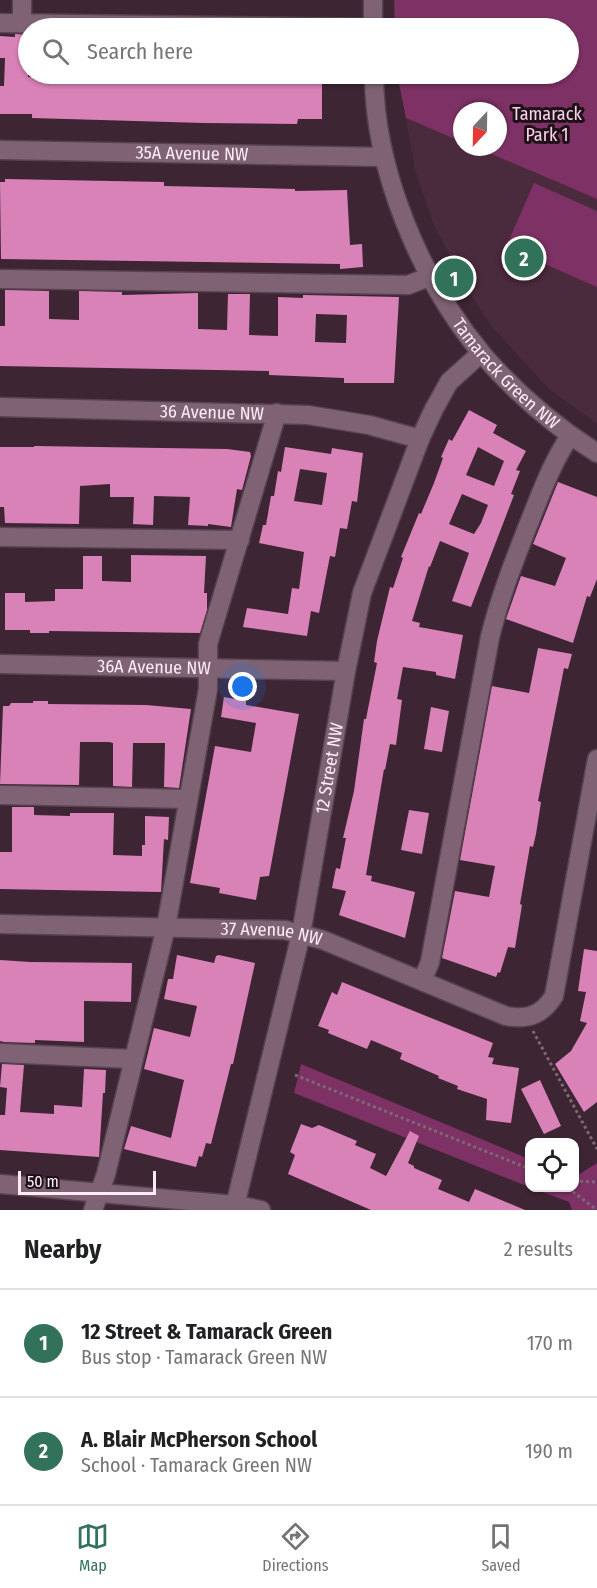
<!DOCTYPE html>
<html lang="en">
<head>
<meta charset="utf-8">
<style>
	body { margin:0; font-family:"Fira Sans Condensed",sans-serif; background:#f2f2f2; color:#202124 }
	.controls { position:absolute; right:18px; bottom:18px; display:grid; overflow:hidden; border-radius:12px; box-shadow:0 2px 4px #0004 }
	.controls button { width:54px; height:54px; display:grid; place-items:center; padding:0; border:0; border-bottom:2px solid #e0e0e0; background:#fff; color:#202124; font:30px sans-serif }
	.compass { position:absolute; left:453px; top:102px; width:54px; height:54px; border-radius:50%; background:#fff; box-shadow:0 2px 4px #0004; rotate:202deg }
	.scale { position:absolute; left:18px; bottom:15px; width:138px; box-sizing:border-box; padding-left:6px; border:3px solid #fdecf6; border-top:0; font-size:16px; line-height:21px; white-space:nowrap; color:#fdecf6; -webkit-text-stroke:4px #1d1218; paint-order:stroke }
	.you { position:absolute; left:243px; top:687px; width:21px; height:21px; margin:-15px; border:4px solid #fff; border-radius:50%; background:#1a73e8; box-shadow:0 0 0 9px #1a73e833 }
	.badge { display:grid; place-items:center; width:39px; height:39px; border-radius:50%; background:#32725a; color:#fff; font-size:20px; font-weight:700 }
	.pin { position:absolute; translate:-50% -50%; border:3px solid #fff; box-shadow:0 2px 6px #0006 }
	.list { margin:0; padding:0; list-style:none }
	h2 { display:flex; justify-content:space-between; align-items:center; height:78px; margin:0; padding:0 24px; font-size:26px }
	h2 small { font-size:20px; font-weight:400; color:#757577 }
	.list li { display:grid; grid-template-columns:39px 1fr auto; gap:18px; align-items:center; box-sizing:border-box; height:108px; padding:0 24px; border-top:2px solid #e0e0e0 }
	.list b { display:block; font-size:22px; white-space:nowrap }
	.list p { margin:0; font-size:20px; white-space:nowrap; color:#757577 }
	.list em { font-size:20px; font-style:normal; color:#757577 }
	.icon { flex:none; width:33px; height:33px; fill:none; stroke:currentColor; stroke-width:2; stroke-linecap:round; stroke-linejoin:round }
	.map { position:relative; flex:none; width:597px; height:1210px; overflow:hidden }
	.search { position:absolute; background:#fff; box-shadow:0 2px 4px #0004; left:18px; right:18px; top:18px; height:66px; display:flex; align-items:center; gap:15px; box-sizing:border-box; padding:0 21px; border-radius:33px; color:#757577; font-size:22px }
	.sheet { height:294px; background:#fff }
	nav { display:flex; justify-content:space-around; align-items:center; box-sizing:border-box; height:84px; border-top:2px solid #e0e0e0; background:#fff; font-size:16px; color:#757577 }
	nav a { display:grid; justify-items:center; gap:3px }
	nav .on { color:#32725a }
	.map>svg:first-child { display:block }
	.built { fill:#4a2b3e }
	.green { fill:#7d3164 }
	.building { fill:#d982b8; fill-rule:evenodd }
	.lines { fill:none; stroke-linecap:round; stroke-linejoin:round }
	.minor-casing { stroke:#574350; stroke-width:21 }
	.path { stroke:#7d6874; stroke-width:3; stroke-dasharray:3 3; stroke-linecap:butt }
	.minor { stroke:#7f6374; stroke-width:18 }
	.labels { text-anchor:middle; dominant-baseline:central; stroke-width:6; stroke-linejoin:round; paint-order:stroke }
	.park-label { font-size:18px; fill:#ffd0eb; stroke:#1d1218 }
	.street-label { font-size:18px; fill:#fdecf6; stroke:#1d1218 }
</style>
</head>
<body>
<div class="map">
<svg width="597" height="1210" viewBox="0 0 597 1210">
	<rect width="100%" height="100%" fill="#3d2533"/>
	<path class="built" d="M406 118 462 142V147H475L597 199V424L548 388 492 327 469 292 433 223 415 170Z"/>
	<path class="green" d="M394 0H597V199L475 147H498V111H462V142L406 118 397 74H568V28H395Z
		M534 183 597 211V287L506 247Z
		M301 1064 529 1159V1187L294 1093Z
		M597 1163V1210H572L569 1202 532 1188H574L575 1177Z"/>
	<path class="building" d="M15 34 28 35V77H51V83L81 84V82H103L102 84H131V81L180 83V81H201L301 83V78H322V119H298L297 124 204 123 32 118V114H0V86H4L5 58H0V36L15 37Z
		M5 179 164 182V186L295 189V191L347 190 350 245 362 244 363 267 340 269V264L1 259 0 182H5Z
		M5 290 49 291V319L79 320V291L122 292V295L198 293V329L227 330 228 294H250L249 335 278 336V297L303 298V295L399 297 394 383H344V378L269 375V371L0 366V326H5ZM316 314 347 315 346 343 315 342Z
		M469 410 497 425 493 433 526 451 516 470 520 471 511 494 514 495 471 607 452 601 469 553 440 541 430 567 429 566 412 621 420 623 419 627 463 635 455 679 436 675V672L403 667 397 699 402 700 396 745 390 744 385 770 384 769 366 875 372 876 371 881 415 892 405 938 339 915 346 891 332 888 336 868 340 869 346 838H343L354 791 364 719H366L377 663 374 662 377 641 390 587 393 588 403 558 401 557 419 513 421 514 434 483 443 458 441 457 449 439 452 441ZM478 447 504 461 494 486 466 475ZM462 494 488 505 481 523 474 534 449 524Z
		M34 446 227 449 250 452 251 456 242 490 237 489 231 527 208 524V526L188 525 190 497 154 496 153 525 133 524 134 497H110V484L80 486 79 524 5 523 4 507H0V447H34Z
		M285 447 331 454 332 448 363 453 357 502 352 501 347 529 340 528 335 557 330 556 319 613 311 611 307 636 243 627 247 608 288 614 292 588 299 589 304 552 259 543 263 525H266L271 496H274L278 471 281 472ZM300 469 327 473 322 505 294 501Z
		M558 482 597 497V579L590 597 587 596 573 643 506 619 521 576 555 586 566 558 533 544Z
		M131 555 206 556 204 593H207V610L200 633 49 631V633H30V630H5V593H25V602L55 601V589H83V556H102V581L131 582Z
		M538 648 572 654 568 669 564 668 550 739 538 801 541 802 536 834 533 847 530 846 520 904 522 905 515 948 508 947 500 973 498 972 496 977 442 958 455 891 489 897 495 866 460 860 492 686 529 693Z
		M224 697 246 701V705L299 714 269 876 260 877 256 900 219 893 220 888 190 883 215 746 251 752 256 723 221 717Z
		M33 701H48V704L146 705 191 709 179 788 164 787 165 743H133L132 787 113 786V743L109 742H80L79 785 0 784 3 706H9L11 703H33Z
		M431 707 449 711 442 752 424 749Z
		M12 807H34V815L70 816V813H114L113 855 142 856V845H145V816L169 817 168 840 164 839 161 892 0 889V852H12Z
		M409 810 429 813 422 854 401 850Z
		M584 949 597 951V1102L584 1112 555 1064 571 1051 587 1023 580 1021 586 992 578 991Z
		M177 955 214 963 216 956 219 955 255 963 233 1064H231L211 1144 206 1143 202 1157 199 1156 196 1167 124 1149 131 1126 171 1138 184 1080 144 1069 154 1028 190 1037 197 1006 164 999 168 979H173Z
		M0 960 30 962 132 963 131 1002 84 1001V1042L35 1040V1043L4 1042 0 1041Z
		M342 982 493 1043 488 1057 494 1058 492 1064 519 1068 511 1123 486 1120 487 1099 457 1089 458 1086 438 1078 439 1076 400 1059 402 1053 371 1040 367 1049 328 1033 329 1030 318 1026 332 992 337 995Z
		M2 1064 24 1065 20 1112 54 1114V1105L82 1107 84 1069 106 1070 105 1093H103L99 1157 0 1150V1115H5L7 1088 0 1087Z
		M540 1080 561 1126 544 1134 521 1089Z
		M301 1124 312 1128 319 1125 357 1141 355 1145 376 1154 370 1168 386 1176 410 1131 419 1136 408 1163 414 1166V1168L442 1180 438 1189 469 1202 475 1189 525 1210H371L288 1174 295 1155 290 1152Z"/>
	<g class="lines">
		<defs>
			<g id="minor">
				<path d="M22 0V23"/>
				<path d="M373 0V28"/>
				<path d="M0 23 373 28"/>
				<path id="s1" d="M374 74C374 170 421 281 483 355 516 393 554 426 597 453"/>
				<path id="s2" d="M0 150 383 157"/>
				<path d="M0 279 408 285 431 276"/>
				<path id="s3" d="M0 407 308 415 369 425 420 439"/>
				<path d="M0 537 240 540"/>
				<path id="s4" d="M0 664 346 671"/>
				<path d="M0 795 188 799"/>
				<path id="s5" d="M0 924 285 930 323 940 506 1016C528 1020 542 1015 554 996L597 759"/>
				<path d="M422 981 430 962 490 637C499 600 513 564 527 528 540 496 551 464 570 436"/>
				<path d="M0 1053 132 1059"/>
				<path d="M0 1184 235 1205 261 1210"/>
				<path d="M93 1210 106 1174 166 927 208 689V644L277 413"/>
				<path id="s6" d="M234 1210 301 934 346 671 362 593 420 439 434 409 449 382 481 353"/>
			</g>
		</defs>
		<use href="#minor" class="minor-casing"/>
		<path class="path" d="M533 1031 597 1149
			M295 1075 530 1169
			M574 1181 597 1182
			M568 1188 597 1210"/>
		<use href="#minor" class="minor"/>
	</g>
	<g class="labels">
		<g class="park-label">
			<text x="547" y="114">Tamarack<tspan x="547" dy="21">Park 1</tspan></text>
		</g>
		<g class="street-label">
			<text stroke="none"><textPath href="#s2" startOffset="192">35A Avenue NW</textPath></text>
			<text stroke="none"><textPath href="#s1" startOffset="336">Tamarack Green NW</textPath></text>
			<text stroke="none"><textPath href="#s3" startOffset="212">36 Avenue NW</textPath></text>
			<text stroke="none"><textPath href="#s4" startOffset="154">36A Avenue NW</textPath></text>
			<text stroke="none"><textPath href="#s6" startOffset="452">12 Street NW</textPath></text>
			<text stroke="none"><textPath href="#s5" startOffset="272">37 Avenue NW</textPath></text>
		</g>
	</g>
</svg>
<div class="controls">
<button><svg class="icon" aria-label="locate" viewBox="0 0 24 24"><circle cx="12" cy="12" r="6"/><path d="M12 2v4M12 18v4M2 12h4M18 12h4"/></svg></button>
</div>
<svg class="compass" viewBox="-18 -18 36 36"><path d="M0-13l5 13h-10z" fill="#e53935"/><path d="M0 13l5-13h-10z" fill="#757577"/></svg>
<div class="scale">50 m</div>
<div class="you"></div>
<div class="pin badge" style="left:454px;top:278px">1</div>
<div class="pin badge" style="left:524px;top:258px">2</div>
<div class="search"><svg class="icon" aria-label="search" viewBox="0 0 24 24"><circle cx="10" cy="10" r="6"/><path d="M15 15l6 6"/></svg>Search here</div>
</div>
<section class="sheet">
<h2>Nearby<small>2 results</small></h2>
<ul class="list">
<li><span class="badge">1</span><div><b>12 Street &amp; Tamarack Green</b><p>Bus stop · Tamarack Green NW</p></div><em>170 m</em></li>
<li><span class="badge">2</span><div><b>A. Blair McPherson School</b><p>School · Tamarack Green NW</p></div><em>190 m</em></li>
</ul>
</section>
<nav>
<a class="on"><svg class="icon" aria-label="map" viewBox="0 0 24 24"><path d="M3 6l6-2 6 2 6-2v14l-6 2-6-2-6 2zM9 4v14M15 6v14"/></svg>Map</a>
<a><svg class="icon" aria-label="directions" viewBox="0 0 24 24"><path d="M12 3l9 9-9 9-9-9zM9 14v-3h6M13 9l2 2-2 2"/></svg>Directions</a>
<a><svg class="icon" aria-label="saved" viewBox="0 0 24 24"><path d="M7 4h10v16l-5-4-5 4z"/></svg>Saved</a>
</nav>
</body>
</html>
